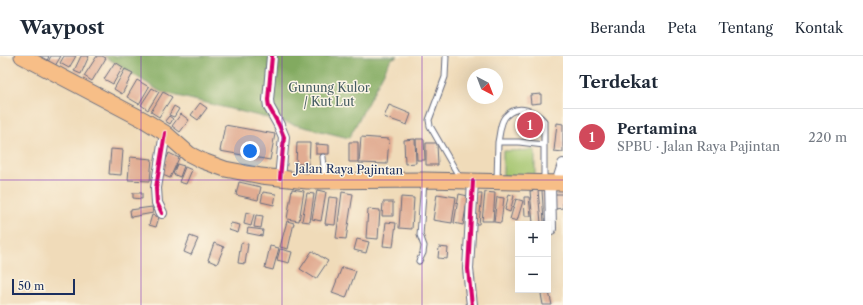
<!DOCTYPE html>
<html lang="id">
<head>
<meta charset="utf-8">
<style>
	body { margin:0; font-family:"Libre Caslon Text",serif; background:#f2f2f3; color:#1f2937 }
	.controls { position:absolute; right:12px; bottom:12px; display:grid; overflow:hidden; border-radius:0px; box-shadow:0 4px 16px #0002 }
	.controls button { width:36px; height:36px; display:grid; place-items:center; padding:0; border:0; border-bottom:1px solid #e0e1e3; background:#fff; color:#1f2937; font:20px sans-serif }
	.compass { position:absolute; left:467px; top:12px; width:36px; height:36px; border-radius:50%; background:#fff; box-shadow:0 4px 16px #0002; rotate:138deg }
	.scale { position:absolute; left:12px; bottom:10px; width:63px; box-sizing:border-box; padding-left:4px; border:2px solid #1b2f5e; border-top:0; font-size:11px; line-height:14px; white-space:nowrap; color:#1b2f5e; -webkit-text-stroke:3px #fcf5e5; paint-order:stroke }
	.you { position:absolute; left:250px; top:95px; width:14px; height:14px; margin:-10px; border:3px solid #fff; border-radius:50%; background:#1a73e8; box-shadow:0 0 0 6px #1a73e833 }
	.badge { display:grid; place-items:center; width:26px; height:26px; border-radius:50%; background:#d1495b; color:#fff; font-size:13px; font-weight:700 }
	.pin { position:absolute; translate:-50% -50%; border:2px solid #fff; box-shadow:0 1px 4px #0006 }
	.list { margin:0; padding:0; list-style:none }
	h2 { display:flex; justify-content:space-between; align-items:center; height:52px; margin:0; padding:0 16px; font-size:17px }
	h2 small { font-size:13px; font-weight:400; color:#747a83 }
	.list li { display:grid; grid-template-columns:26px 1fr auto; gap:12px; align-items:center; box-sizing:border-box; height:56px; padding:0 16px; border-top:1px solid #e0e1e3 }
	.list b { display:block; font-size:15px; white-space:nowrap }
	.list p { margin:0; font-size:13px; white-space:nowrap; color:#747a83 }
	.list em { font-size:13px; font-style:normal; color:#747a83 }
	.map { position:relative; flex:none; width:563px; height:249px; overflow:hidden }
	header { display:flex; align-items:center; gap:24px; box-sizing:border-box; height:56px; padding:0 20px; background:#fff; border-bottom:1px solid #e0e1e3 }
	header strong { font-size:19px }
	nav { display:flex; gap:22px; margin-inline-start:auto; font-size:14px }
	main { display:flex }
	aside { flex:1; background:#fff }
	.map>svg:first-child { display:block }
	.green { fill:#a3c46d; stroke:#5f7a66 }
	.forest { fill:#82aa60; stroke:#4e6c5f }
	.building { fill:#e1ac92 }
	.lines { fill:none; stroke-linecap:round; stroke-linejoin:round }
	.lane-casing { stroke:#666b7e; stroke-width:7 }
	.street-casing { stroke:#666b7e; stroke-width:12 }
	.primary-casing { stroke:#666b7e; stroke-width:17 }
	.lane { stroke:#fff; stroke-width:5 }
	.street { stroke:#fff; stroke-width:10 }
	.primary { stroke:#f7be87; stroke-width:15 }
	.cycleway-casing { stroke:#fcf5e5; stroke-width:6 }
	.cycleway { stroke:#d6006c; stroke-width:4 }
	.grid { fill:none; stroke:#7b2cbf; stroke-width:1; stroke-opacity:0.55 }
	.labels { text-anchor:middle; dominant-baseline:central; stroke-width:3; stroke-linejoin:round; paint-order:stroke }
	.park-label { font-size:12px; fill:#445c62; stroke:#fcf5e5 }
	.street-label { font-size:12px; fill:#1b2f5e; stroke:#fcf5e5 }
</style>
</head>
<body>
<header>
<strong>Waypost</strong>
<nav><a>Beranda</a><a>Peta</a><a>Tentang</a><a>Kontak</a></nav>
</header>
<main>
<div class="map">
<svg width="563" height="249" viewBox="0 0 563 249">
	<rect width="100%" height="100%" fill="#fcf5e5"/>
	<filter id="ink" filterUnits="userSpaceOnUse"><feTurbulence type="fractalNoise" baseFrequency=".025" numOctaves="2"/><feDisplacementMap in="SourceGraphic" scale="8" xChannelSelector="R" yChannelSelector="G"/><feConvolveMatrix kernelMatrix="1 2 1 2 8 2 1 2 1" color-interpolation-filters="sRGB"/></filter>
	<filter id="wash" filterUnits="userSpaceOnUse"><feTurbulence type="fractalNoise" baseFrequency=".012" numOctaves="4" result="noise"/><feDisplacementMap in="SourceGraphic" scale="16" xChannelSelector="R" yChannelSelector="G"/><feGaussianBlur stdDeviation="0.9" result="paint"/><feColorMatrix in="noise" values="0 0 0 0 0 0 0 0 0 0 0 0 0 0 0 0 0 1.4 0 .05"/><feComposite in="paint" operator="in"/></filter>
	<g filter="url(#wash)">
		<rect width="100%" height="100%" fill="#f0dbb9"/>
		<path class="green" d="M535 94V120H503V95Z"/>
		<path class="forest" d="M104 0H398L391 3 349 82 161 36Z"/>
		<g id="blocks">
			<path class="building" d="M41 0H49L47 5 40 1Z
				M51 0H61L55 10 48 6Z
				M64 0H76L69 12 60 7Z
				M81 0H89L81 18 74 15Z
				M97 0H102L106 2 92 25 84 20Z
				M115 6 123 11 113 28 104 23Z
				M125 13 133 17 122 38 114 33Z
				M137 24 149 31 139 48 127 41Z
				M152 32 159 36 148 54 141 49Z
				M163 36 172 41 159 61 151 56Z
				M541 38V47L531 48 530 39Z
				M200 47 207 52 198 64 191 59Z
				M389 49 411 58 407 69 384 61Z
				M174 50 179 53 174 61 169 59Z
				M181 58 189 64 180 76 172 70Z
				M169 60 173 63 170 68 165 65Z
				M521 64H540V74H521Z
				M557 67 563 68V96L554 95Z
				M225 69 275 78 270 104 220 95Z
				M361 81 389 83 387 108 359 107Z
				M415 83 416 107 405 108 404 84Z
				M416 83H424L425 104H417Z
				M349 86H358V106H349Z
				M297 87H310L309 108H296Z
				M426 87H437L438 109H426Z
				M316 88 329 89V98H316Z
				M111 93 123 94 121 119 109 118Z
				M169 97 179 102 170 122 160 118Z
				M130 101 152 103 150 125 128 124Z
				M177 108 184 110 180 121 173 118Z
				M185 111 192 114 186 128 179 126Z
				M239 126 261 131 258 144 236 139Z
				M292 133 304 135 299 165 287 163Z
				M317 134 326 136 321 165 312 163Z
				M538 134 541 167H533L530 135Z
				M542 134H548L549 167H544Z
				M263 136 276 138 274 149 261 146Z
				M342 136 353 138 346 183 336 182Z
				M485 136 495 137 493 165H482Z
				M133 137H142V143L133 142Z
				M307 137 314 138 310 166 302 165Z
				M437 138 456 141 452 167 433 164Z
				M459 138 468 140 463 169 454 167Z
				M476 138H482L479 168H473Z
				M509 138 514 140 510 156 505 154Z
				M554 138H563V152L555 153Z
				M329 141 338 142 335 169 325 168Z
				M401 141 414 142 412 173 399 172Z
				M497 141 504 142 501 167 494 166Z
				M524 141H529L531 160H525Z
				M516 143 523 145 517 165 510 163Z
				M383 146H393V160H382Z
				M152 151 153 157 131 161 130 154Z
				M368 153 380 154 378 183 366 182Z
				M246 156 254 158 251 170 244 168Z
				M152 159 159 161 156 171 149 169Z
				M256 159 263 160 261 172 254 171Z
				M287 165 294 167 288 193 280 191Z
				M386 166 396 167 393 191 383 190Z
				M231 167 240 169 238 177 229 174Z
				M248 172 263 174 262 180 247 177Z
				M190 180 198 183 191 199 184 196Z
				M357 183 369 186 366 197 354 194Z
				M214 187 224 191 217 208 208 204Z
				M241 187 248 188 245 208 238 207Z
				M270 190 279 192 273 214 265 212Z
				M439 191 448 192 447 203 438 202Z
				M280 193 292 196 289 207 277 204Z
				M312 195 328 205 316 223 300 213Z
				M342 211 356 215 346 242 332 237Z
				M549 236 552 249H543L541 238Z"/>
		</g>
	</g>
	<g filter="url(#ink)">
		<use href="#blocks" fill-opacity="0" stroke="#666b7e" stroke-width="1"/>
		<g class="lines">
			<defs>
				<path id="lane" d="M446 0 445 21 429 64 430 70 460 122
					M498 86C500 78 500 64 507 59 518 48 536 55 544 65V89
					M323 101 325 123
					M497 125 498 86H519L544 89V125
					M419 205 423 197 424 190 420 179 424 125"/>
				<path id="street" d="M272 0 268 44 269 51 279 69 284 81 280 122
					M550 127 551 173
					M557 127 563 108
					M162 157 157 147 156 132 165 77
					M472 249 468 213 473 125"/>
				<path id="primary" d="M22 0 144 64 165 77 189 98 203 105 225 113 261 120 307 125 424 124 563 127"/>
			</defs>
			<use href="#lane" class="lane-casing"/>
			<use href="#street" class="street-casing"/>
			<use href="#primary" class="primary-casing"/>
			<use href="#lane" class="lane"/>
			<use href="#street" class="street"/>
			<use href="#primary" class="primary"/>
			<defs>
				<path id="cycleway" d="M272 0 268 44 269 51 279 69 284 81 280 122
					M162 157 157 147 156 132 165 77
					M472 249 468 213 473 125"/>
			</defs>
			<use href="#cycleway" class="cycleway-casing"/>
			<use href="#cycleway" class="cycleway"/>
		</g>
	</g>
	<path class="grid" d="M141 0V249M282 0V249M422 0V249M0 124H563"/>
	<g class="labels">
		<g class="park-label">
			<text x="329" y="31">Gunung Kulor<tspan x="329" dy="14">/ Kut Lut</tspan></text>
		</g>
		<g class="street-label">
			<text transform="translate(349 113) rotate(1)">Jalan Raya Pajintan</text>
		</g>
	</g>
</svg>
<div class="controls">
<button>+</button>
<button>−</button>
</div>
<svg class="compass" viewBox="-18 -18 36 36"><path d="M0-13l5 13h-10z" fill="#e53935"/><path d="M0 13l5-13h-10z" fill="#747a83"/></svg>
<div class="scale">50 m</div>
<div class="you"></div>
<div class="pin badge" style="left:530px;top:69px">1</div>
</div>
<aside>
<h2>Terdekat<small></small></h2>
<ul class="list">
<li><span class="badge">1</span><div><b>Pertamina</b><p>SPBU · Jalan Raya Pajintan</p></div><em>220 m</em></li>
</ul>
</aside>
</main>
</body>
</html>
